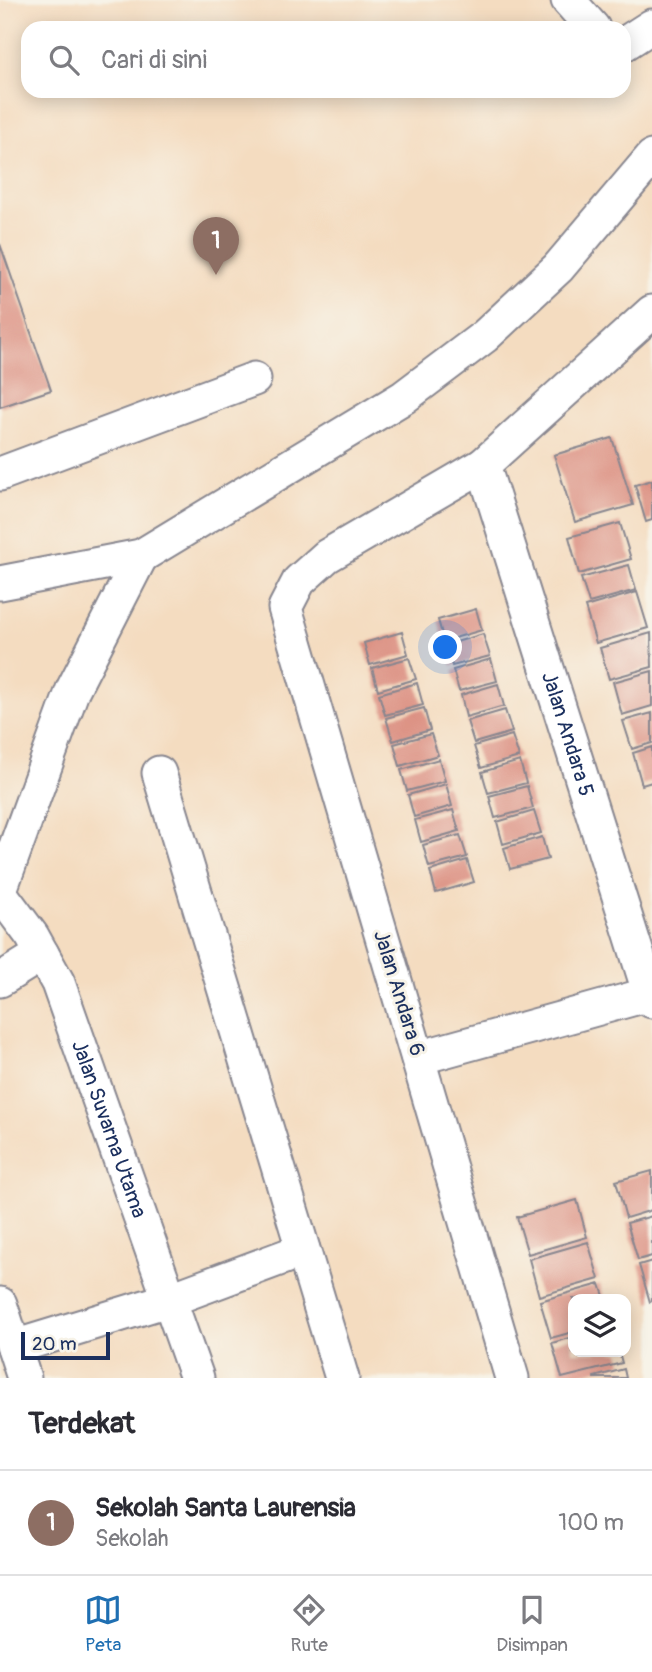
<!DOCTYPE html>
<html lang="id">
<head>
<meta charset="utf-8">
<style>
	body { margin:0; font-family:Pangolin,sans-serif; background:#f7f7f7; color:#2b2b33 }
	.controls { position:absolute; right:21px; bottom:21px; display:grid; overflow:hidden; border-radius:14px; box-shadow:0 4px 18px #0003 }
	.controls button { width:63px; height:63px; display:grid; place-items:center; padding:0; border:0; border-bottom:2px solid #e1e1e2; background:#fff; color:#2b2b33; font:35px sans-serif }
	.scale { position:absolute; left:21px; bottom:18px; width:89px; box-sizing:border-box; padding-left:7px; border:4px solid #1b2f5e; border-top:0; font-size:19px; line-height:24px; white-space:nowrap; color:#1b2f5e; -webkit-text-stroke:5px #f7f3e8; paint-order:stroke }
	.you { position:absolute; left:446px; top:648px; width:24px; height:24px; margin:-18px; border:5px solid #fff; border-radius:50%; background:#1a73e8; box-shadow:0 0 0 10px #1a73e833 }
	.badge { display:grid; place-items:center; width:46px; height:46px; border-radius:50%; background:#1f6fb2; color:#fff; font-size:23px; font-weight:700 }
	.pin { position:absolute; translate:-50% -58px; filter:drop-shadow(0 2px 4px #0008) }
	.pin::after { content:''; position:absolute; top:37px; width:24px; height:21px; background:inherit; clip-path:polygon(0 0,100% 0,50% 100%) }
	.list { margin:0; padding:0; list-style:none }
	h2 { display:flex; justify-content:space-between; align-items:center; height:91px; margin:0; padding:0 28px; font-size:30px }
	h2 small { font-size:23px; font-weight:400; color:#7c7c81 }
	.list li { display:grid; grid-template-columns:46px 1fr auto; gap:21px; align-items:center; box-sizing:border-box; height:105px; padding:0 28px; border-top:2px solid #e1e1e2 }
	.list b { display:block; font-size:26px; white-space:nowrap }
	.list p { margin:0; font-size:23px; white-space:nowrap; color:#7c7c81 }
	.list em { font-size:23px; font-style:normal; color:#7c7c81 }
	.icon { flex:none; width:38px; height:38px; fill:none; stroke:currentColor; stroke-width:2; stroke-linecap:round; stroke-linejoin:round }
	.map { position:relative; flex:none; width:652px; height:1378px; overflow:hidden }
	.search { position:absolute; background:#fff; box-shadow:0 4px 18px #0003; left:21px; right:21px; top:21px; height:77px; display:flex; align-items:center; gap:18px; box-sizing:border-box; padding:0 24px; border-radius:21px; color:#7c7c81; font-size:26px }
	.sheet { height:196px; background:#fff }
	nav { display:flex; justify-content:space-around; align-items:center; box-sizing:border-box; height:98px; border-top:2px solid #e1e1e2; background:#fff; font-size:19px; color:#7c7c81 }
	nav a { display:grid; justify-items:center; gap:4px }
	nav .on { color:#1f6fb2 }
	.map>svg:first-child { display:block }
	.building { fill:#dc8f81 }
	.lines { fill:none; stroke-linecap:round; stroke-linejoin:round }
	.minor-casing { stroke:#88868f; stroke-width:37 }
	.minor { stroke:#fff; stroke-width:33 }
	.labels { text-anchor:middle; dominant-baseline:central; stroke-width:6; stroke-linejoin:round; paint-order:stroke }
	.street-label { font-size:21px; fill:#1b2f5e; stroke:#f7f3e8 }
</style>
</head>
<body>
<div class="map">
<svg width="652" height="1378" viewBox="0 0 652 1378">
	<rect width="100%" height="100%" fill="#f7f3e8"/>
	<filter id="ink" filterUnits="userSpaceOnUse"><feTurbulence type="fractalNoise" baseFrequency=".0143" numOctaves="2"/><feDisplacementMap in="SourceGraphic" scale="14" xChannelSelector="R" yChannelSelector="G"/><feConvolveMatrix kernelMatrix="1 2 1 2 8 2 1 2 1" color-interpolation-filters="sRGB"/></filter>
	<filter id="wash" filterUnits="userSpaceOnUse"><feTurbulence type="fractalNoise" baseFrequency=".00686" numOctaves="4" result="noise"/><feDisplacementMap in="SourceGraphic" scale="28" xChannelSelector="R" yChannelSelector="G"/><feGaussianBlur stdDeviation="1.57" result="paint"/><feColorMatrix in="noise" values="0 0 0 0 0 0 0 0 0 0 0 0 0 0 0 0 0 1.4 0 .05"/><feComposite in="paint" operator="in"/></filter>
	<g filter="url(#wash)">
		<rect width="100%" height="100%" fill="#f4dcc0"/>
		<g id="blocks">
			<path class="building" d="M0 244 51 390 0 407Z
				M612 438 633 505 575 522 554 455Z
				M652 480V520L646 522 635 485Z
				M620 523 631 559 579 574 569 537Z
				M629 565 636 590 589 603 581 578Z
				M637 592 648 628 596 643 585 607Z
				M476 609 482 630 444 641 438 620Z
				M402 632 408 654 370 665 364 643Z
				M651 633 652 667 609 679 600 648Z
				M483 634 490 656 452 666 446 645Z
				M409 658 416 679 378 690 372 668Z
				M491 659 497 681 459 691 453 670Z
				M652 671V706L622 715 613 682Z
				M417 683 423 705 385 715 379 694Z
				M498 684 504 706 466 717 461 695Z
				M424 708 430 730 393 741 386 718Z
				M505 710 512 732 474 743 467 721Z
				M652 713V743L632 749 623 721Z
				M431 734 438 755 400 766 394 744Z
				M512 735 519 757 481 768 474 746Z
				M652 747V782L642 785 633 753Z
				M439 759 445 781 407 791 401 770Z
				M520 761 526 783 488 793 482 772Z
				M446 784 452 806 414 817 408 795Z
				M527 786 533 808 495 818 489 796Z
				M453 810 459 831 421 842 415 820Z
				M534 811 541 833 503 844 497 822Z
				M460 835 467 857 429 867 423 845Z
				M542 837 548 859 510 869 504 848Z
				M467 860 474 882 436 893 430 871Z
				M652 1171V1210L626 1218 616 1181Z
				M577 1200 587 1237 528 1254 517 1217Z
				M652 1216V1256L638 1260 627 1223Z
				M588 1242 599 1279 539 1296 529 1259Z
				M652 1261V1301L650 1302 639 1265Z
				M600 1284 605 1299H573V1332L551 1338 540 1301Z
				M573 1337V1352H619L622 1363 562 1378 552 1343Z
				M624 1369 626 1378H594V1377Z"/>
		</g>
	</g>
	<g filter="url(#ink)">
		<use href="#blocks" fill-opacity="0" stroke="#88868f" stroke-width="2"/>
		<g class="lines">
			<defs>
				<g id="minor">
					<path d="M568 0 593 28"/>
					<path d="M624 44 652 26"/>
					<path id="s1" d="M483 465 652 1001"/>
					<path d="M0 474 254 379"/>
					<path d="M0 583 141 556 404 397 485 336 558 268 652 157"/>
					<path d="M159 773 342 1378"/>
					<path d="M0 890 73 689 141 556"/>
					<path id="s2" d="M0 893 32 936 58 983 197 1378"/>
					<path d="M0 980 42 954"/>
					<path d="M418 1058 650 994"/>
					<path d="M0 1304 24 1378"/>
					<path d="M14 1347 171 1299 303 1250"/>
					<path d="M512 1378 285 608 299 581 327 556 483 465 652 312"/>
				</g>
			</defs>
			<use href="#minor" class="minor-casing"/>
			<use href="#minor" class="minor"/>
		</g>
	</g>
	<g class="labels">
		<g class="street-label">
			<text stroke="none"><textPath href="#s1" startOffset="282">Jalan Andara 5</textPath></text>
			<text transform="translate(399 993) rotate(73)">Jalan Andara 6</text>
			<text stroke="none"><textPath href="#s2" startOffset="262">Jalan Suvarna Utama</textPath></text>
		</g>
	</g>
</svg>
<div class="controls">
<button><svg class="icon" aria-label="layers" viewBox="0 0 24 24"><path d="M12 4l9 5-9 5-9-5zM3 14l9 5 9-5"/></svg></button>
</div>
<div class="scale">20 m</div>
<div class="you"></div>
<div class="pin badge" style="left:216px;top:275px;background:#8d6e63">1</div>
<div class="search"><svg class="icon" aria-label="search" viewBox="0 0 24 24"><circle cx="10" cy="10" r="6"/><path d="M15 15l6 6"/></svg>Cari di sini</div>
</div>
<section class="sheet">
<h2>Terdekat<small></small></h2>
<ul class="list">
<li><span class="badge" style="background:#8d6e63">1</span><div><b>Sekolah Santa Laurensia</b><p>Sekolah</p></div><em>100 m</em></li>
</ul>
</section>
<nav>
<a class="on"><svg class="icon" aria-label="map" viewBox="0 0 24 24"><path d="M3 6l6-2 6 2 6-2v14l-6 2-6-2-6 2zM9 4v14M15 6v14"/></svg>Peta</a>
<a><svg class="icon" aria-label="directions" viewBox="0 0 24 24"><path d="M12 3l9 9-9 9-9-9zM9 14v-3h6M13 9l2 2-2 2"/></svg>Rute</a>
<a><svg class="icon" aria-label="saved" viewBox="0 0 24 24"><path d="M7 4h10v16l-5-4-5 4z"/></svg>Disimpan</a>
</nav>
</body>
</html>
